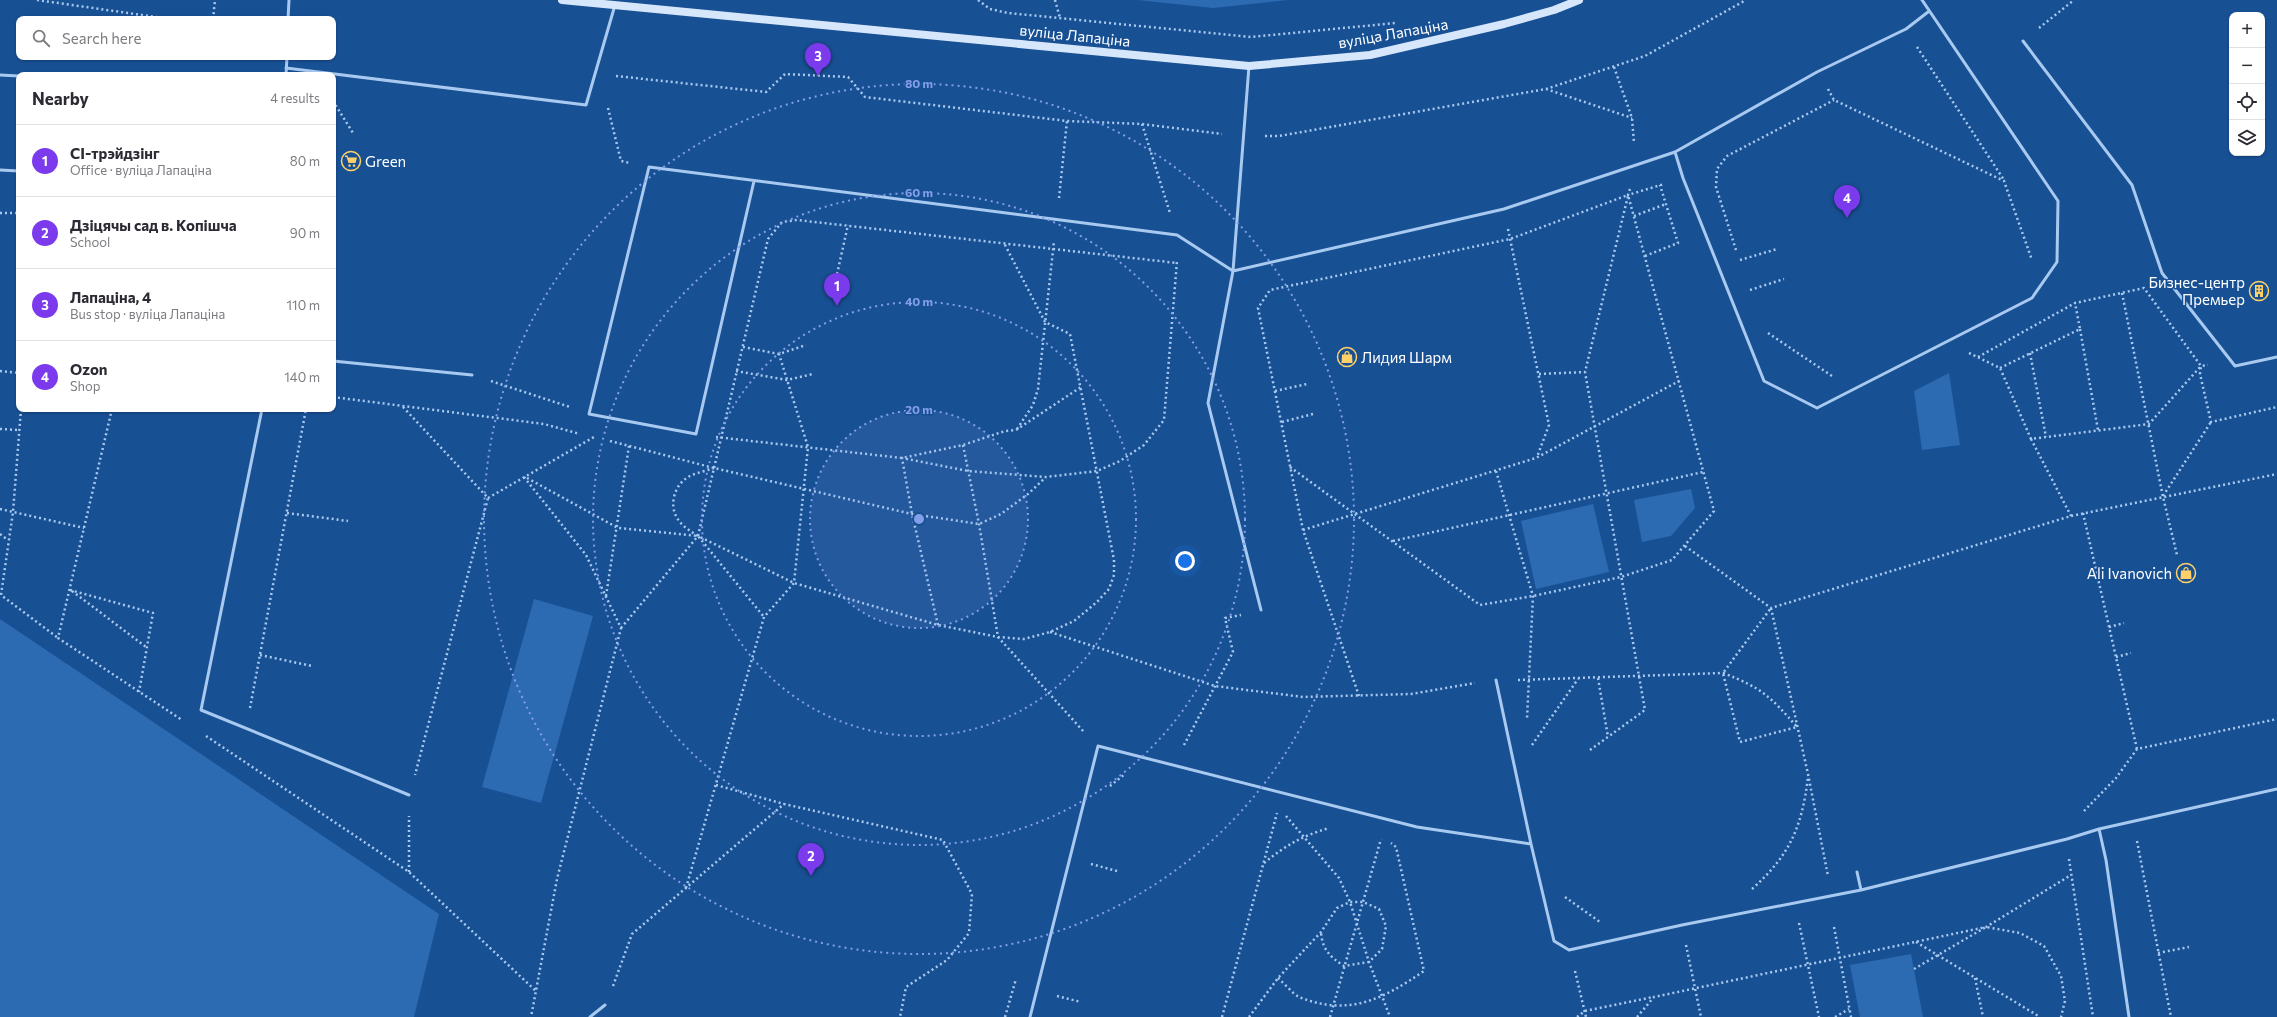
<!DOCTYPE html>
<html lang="en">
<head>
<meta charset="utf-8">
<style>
	body { margin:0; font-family:Commissioner,sans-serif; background:#f2f2f3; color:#2b2b33 }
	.controls { position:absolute; right:12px; top:12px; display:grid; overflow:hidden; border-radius:8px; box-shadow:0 1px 3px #0004 }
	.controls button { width:36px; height:36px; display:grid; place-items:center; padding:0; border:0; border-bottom:1px solid #e1e1e2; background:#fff; color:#2b2b33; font:20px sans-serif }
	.you { position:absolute; left:1185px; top:561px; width:14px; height:14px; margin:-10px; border:3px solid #fff; border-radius:50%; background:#1a73e8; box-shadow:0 0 0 6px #1a73e833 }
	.badge { display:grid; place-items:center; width:26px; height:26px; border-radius:50%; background:#7c3aed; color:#fff; font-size:13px; font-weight:700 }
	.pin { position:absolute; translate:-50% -33px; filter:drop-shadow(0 1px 2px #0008) }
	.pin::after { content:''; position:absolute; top:21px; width:14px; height:12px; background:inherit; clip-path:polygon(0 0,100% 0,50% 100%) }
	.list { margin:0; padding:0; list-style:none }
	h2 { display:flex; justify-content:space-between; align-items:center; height:52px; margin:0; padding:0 16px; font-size:17px }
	h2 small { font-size:13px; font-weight:400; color:#7c7c81 }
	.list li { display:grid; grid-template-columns:26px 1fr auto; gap:12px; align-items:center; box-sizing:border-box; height:72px; padding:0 16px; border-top:1px solid #e1e1e2 }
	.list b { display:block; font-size:15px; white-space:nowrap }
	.list p { margin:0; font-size:13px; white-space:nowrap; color:#7c7c81 }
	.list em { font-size:13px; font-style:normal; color:#7c7c81 }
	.icon { flex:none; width:22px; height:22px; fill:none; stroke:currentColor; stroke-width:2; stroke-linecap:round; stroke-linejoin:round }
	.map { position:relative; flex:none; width:2277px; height:1017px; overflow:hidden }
	.search { position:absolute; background:#fff; box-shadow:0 1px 3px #0004; left:16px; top:16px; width:320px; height:44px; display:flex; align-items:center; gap:10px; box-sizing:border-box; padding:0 14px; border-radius:8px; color:#7c7c81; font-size:15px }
	.panel { position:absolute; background:#fff; box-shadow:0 1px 3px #0004; left:16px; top:72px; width:320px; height:340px; border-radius:8px }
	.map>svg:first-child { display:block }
	.green { fill:#2c6ab2 }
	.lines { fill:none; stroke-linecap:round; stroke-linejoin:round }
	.path { stroke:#a9caf0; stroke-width:2.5; stroke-dasharray:2 3; stroke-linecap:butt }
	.service { stroke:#a9caf0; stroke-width:3 }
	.secondary { stroke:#d7e7fb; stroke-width:8 }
	.ring { fill:none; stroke:#839eea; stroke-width:2; stroke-dasharray:2 4 }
	.labels { text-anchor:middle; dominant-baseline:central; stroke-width:3; stroke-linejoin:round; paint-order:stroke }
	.street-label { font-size:15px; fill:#fff; stroke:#185094 }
	.poi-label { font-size:15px; fill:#fff; stroke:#185094; text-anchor:start }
	.centre { fill:#839eea; stroke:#185094; stroke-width:2 }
	.ring-label { font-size:12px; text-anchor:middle; font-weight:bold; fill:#839eea; stroke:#185094; stroke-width:3; stroke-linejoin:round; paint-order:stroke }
</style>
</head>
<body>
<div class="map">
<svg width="2277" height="1017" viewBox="0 0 2277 1017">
	<rect width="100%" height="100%" fill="#185094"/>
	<path class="green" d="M1137 0H1288L1213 8Z
		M1949 373 1960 445 1922 450 1914 391Z
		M1691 489 1695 508 1671 536 1642 542 1634 500Z
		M1593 504 1609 572 1536 589 1521 521Z
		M534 599 593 616 541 803 482 787Z
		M0 619 439 914 414 1017H0Z
		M1911 954 1923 1017H1860L1850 965Z"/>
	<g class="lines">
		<path class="path" d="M37 0 170 19
			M978 0 990 9 1008 13 1251 37 1395 23
			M1055 0 1060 18
			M213 19 215 0
			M2039 28 2074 0
			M1917 47 2004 180
			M1614 67 1632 118 1634 143
			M616 76 766 92 785 74 848 77 865 97 1067 121 1142 124 1222 134
			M818 76 821 48
			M1546 89 1632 118
			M1828 89 1834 100 2004 181 2032 260
			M333 101 353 133
			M608 108 621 161 630 163
			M1142 124 1170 213
			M1265 136H1279L1546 89 1645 56 1746 0
			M1630 189 1628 195 1664 184
			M1059 198 1067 121
			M0 213H19
			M1634 216 1666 204
			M1508 229 1549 425 1537 457
			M1736 250 1716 187 1717 169 1727 156 1834 100
			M1645 256 1678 243 1660 185
			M1740 260 1777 249
			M837 274 848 225
			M1750 290 1784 279
			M2122 293 2163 497 2177 555
			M2080 329 2098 430
			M1768 333 1832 376
			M743 347 779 354 806 345
			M1969 353 2000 368 2031 439 2149 424 2201 366 2200 374 2211 422 2277 407
			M2030 353 2046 437
			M1978 357 2075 303 2144 288 2201 366 2208 365
			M2000 368 2080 329 2075 303
			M0 371 19 373
			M736 371 787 380 813 374
			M1539 374 1585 372
			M491 381 570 407
			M1275 391 1307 384
			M333 397 544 424 580 434
			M403 407 488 498 415 775
			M21 409 13 512 1 595 58 638
			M112 409 58 638 182 720
			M1282 422 1313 414
			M0 429 19 430
			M1017 429 1033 405 1038 389 1054 241
			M716 437 902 458 963 445 1005 431 1016 430 1081 387
			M2031 439 2071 516
			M610 441 714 468 912 514 979 524 1001 514 1028 494 1046 477
			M963 445 979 524 998 637 1084 732
			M1290 467 1480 605 1533 596 1621 577 1672 560 1714 511 1628 195
			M714 468C706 471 695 473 688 477 680 482 676 489 674 497 670 517 683 527 698 536L794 583 938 625 998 637 1024 639 1050 632 1074 621 1097 602 1109 589 1114 575V560L1070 334 1045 322 1004 243
			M1496 471 1533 596 1527 719
			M524 477 586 555 621 628 557 879 531 1017
			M527 478 618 528 698 536 764 617
			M2163 496 2211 422
			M488 498 594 437
			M0 509 84 528
			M287 513 348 521
			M2083 513 2137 749
			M1303 530 1536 458 1679 381
			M0 534 8 540
			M1393 541 1703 472
			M1685 546 1771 608 2071 516 2277 474
			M70 590 153 613 139 692
			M72 591 146 647
			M606 596 629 446
			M1771 608 1808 774 1828 876
			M938 625 912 514 902 458 968 471 1046 477 1097 471 1120 461 1144 445 1164 420 1177 261
			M2109 627 2124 623
			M621 628 698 536 768 239 782 222 797 220 1177 263
			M1050 632 1215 686 1303 697 1411 694 1475 683
			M260 655 312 666
			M2116 657 2131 653
			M1598 678 1608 737
			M1518 680 1723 673C1762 688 1770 696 1797 727L1740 742 1723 673 1771 608
			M1359 696 1303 530 1258 308 1270 290 1510 239 1628 195
			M250 708 306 409
			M206 736 409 872 537 992
			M1184 745 1233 652 1225 618 1241 615
			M1532 745 1578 679
			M1590 750 1645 710 1585 372 1628 196
			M716 785 784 804
			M1110 786 1125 774
			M2084 811 2116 778 2137 749 2277 719
			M1286 816 1339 878 1350 902 1369 962 1390 1017
			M2137 841 2171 1017
			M2069 859 2093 1017
			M1264 863C1288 844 1300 837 1329 828
			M1091 864 1117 871
			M409 872V816
			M686 888 764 617 794 583 808 447 779 354
			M1752 889C1790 855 1802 827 1808 777
			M1565 897 1600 922
			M1799 923 1819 1017
			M1834 927 1851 1017
			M1916 942 2040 1017
			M1686 945 1701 1017
			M2158 953 2189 947
			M1914 969 1986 927 2020 933 2044 946 2061 976 2065 1001 2061 1017
			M1575 971 1586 1017
			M1278 978C1285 984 1292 993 1299 997 1349 1017 1383 999 1424 971L1396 847 1391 843
			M1975 978 1983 1017
			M613 986 632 934 784 804 943 840 972 894 969 933 947 960 906 987 900 1017
			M1057 996 1081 1002
			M1005 1017 1016 979
			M1222 1017 1277 813
			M1249 1017 1278 978 1321 932 1337 908 1350 902H1363L1379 909 1386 926 1382 949 1369 962 1344 966C1330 957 1322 949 1321 932
			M1330 1017 1381 839
			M1577 1017 1585 1011 1653 997
			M1637 1017 1654 997 1986 927 2071 875
			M1835 1017 1849 1009"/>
		<path class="service" d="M288 19 289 0
			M2023 41 2132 185 2162 273 2235 366 2277 357
			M1249 66 1233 271 1208 403 1261 610
			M286 68 586 105 615 5
			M0 75 19 76
			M286 75 287 57
			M1675 152 1683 178 1764 381 1817 408 2032 298 2057 262 2058 201 1922 0
			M0 170 19 171
			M754 181 696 434 589 414 649 167 1177 235 1233 271 1504 209 1675 152 1817 72 1906 29 1928 12
			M333 361 472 375
			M262 409 201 710 409 795
			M1496 680 1531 844 1554 941 1569 950 1682 925 1861 890 2067 839 2099 829 2277 789
			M2099 829 2106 860 2129 1017
			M1857 872 1861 890
			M590 1017 605 1005
			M1030 1017 1098 746 1417 827 1531 844"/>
		<path class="secondary" d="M562 0 1249 66 1370 55 1504 24 1554 10 1579 0"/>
	</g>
	<circle cx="919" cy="519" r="109" fill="#839eea" fill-opacity=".12"/>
	<g class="ring">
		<circle cx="919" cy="519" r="109"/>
		<circle cx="919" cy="519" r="217"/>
		<circle cx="919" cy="519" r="326"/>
		<circle cx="919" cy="519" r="435"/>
	</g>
	<defs>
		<symbol id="supermarket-ring" viewBox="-11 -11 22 22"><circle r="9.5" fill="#185094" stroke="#ffd168" stroke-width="1.5"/><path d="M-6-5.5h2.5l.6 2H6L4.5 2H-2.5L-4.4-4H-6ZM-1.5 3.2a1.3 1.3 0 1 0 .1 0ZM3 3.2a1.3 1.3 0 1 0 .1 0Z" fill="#ffd168"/></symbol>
		<symbol id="building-ring" viewBox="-11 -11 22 22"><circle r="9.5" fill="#185094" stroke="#ffd168" stroke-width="1.5"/><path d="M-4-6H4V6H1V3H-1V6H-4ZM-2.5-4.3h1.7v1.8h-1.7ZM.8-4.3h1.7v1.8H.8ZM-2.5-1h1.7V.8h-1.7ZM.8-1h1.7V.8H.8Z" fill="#ffd168"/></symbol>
		<symbol id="shop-ring" viewBox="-11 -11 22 22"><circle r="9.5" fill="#185094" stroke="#ffd168" stroke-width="1.5"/><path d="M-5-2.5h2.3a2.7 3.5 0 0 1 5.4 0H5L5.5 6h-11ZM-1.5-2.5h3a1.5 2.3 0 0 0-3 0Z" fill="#ffd168"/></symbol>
	</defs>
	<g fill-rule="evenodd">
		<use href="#supermarket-ring" x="340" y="150" width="22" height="22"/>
		<use href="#building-ring" x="2248" y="280" width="22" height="22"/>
		<use href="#shop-ring" x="1336" y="346" width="22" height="22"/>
		<use href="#shop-ring" x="2175" y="562" width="22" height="22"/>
	</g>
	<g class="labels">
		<g class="street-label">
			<text transform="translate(1393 33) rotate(-10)">вуліца Лапаціна</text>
			<text transform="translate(1075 35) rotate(6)">вуліца Лапаціна</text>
		</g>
		<g class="poi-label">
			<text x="365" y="161">Green</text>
			<text x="2245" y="282" text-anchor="end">Бизнес-центр<tspan x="2245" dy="17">Премьер</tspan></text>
			<text x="1361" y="357">Лидия Шарм</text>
			<text x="2172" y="573" text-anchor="end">Ali Ivanovich</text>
		</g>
	</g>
	<circle cx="919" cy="519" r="6" class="centre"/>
	<g class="ring-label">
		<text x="919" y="88">80 m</text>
		<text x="919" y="197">60 m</text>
		<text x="919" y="306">40 m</text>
		<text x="919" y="414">20 m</text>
	</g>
</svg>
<div class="controls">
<button>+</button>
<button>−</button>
<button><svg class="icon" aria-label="locate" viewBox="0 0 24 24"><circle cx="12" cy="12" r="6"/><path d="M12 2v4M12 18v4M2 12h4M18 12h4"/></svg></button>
<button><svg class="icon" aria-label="layers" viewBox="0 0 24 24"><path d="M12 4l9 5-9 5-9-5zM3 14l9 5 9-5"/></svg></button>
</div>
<div class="you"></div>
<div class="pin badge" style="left:837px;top:306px">1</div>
<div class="pin badge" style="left:811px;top:876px">2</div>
<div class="pin badge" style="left:818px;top:76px">3</div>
<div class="pin badge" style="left:1847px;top:218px">4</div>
<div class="search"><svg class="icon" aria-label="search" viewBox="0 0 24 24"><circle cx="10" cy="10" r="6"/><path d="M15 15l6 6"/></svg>Search here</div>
<section class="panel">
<h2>Nearby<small>4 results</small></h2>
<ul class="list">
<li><span class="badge">1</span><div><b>СІ-трэйдзінг</b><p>Office · вуліца Лапаціна</p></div><em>80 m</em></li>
<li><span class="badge">2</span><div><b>Дзіцячы сад в. Копішча</b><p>School</p></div><em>90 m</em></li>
<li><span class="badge">3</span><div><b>Лапаціна, 4</b><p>Bus stop · вуліца Лапаціна</p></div><em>110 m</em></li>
<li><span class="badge">4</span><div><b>Ozon</b><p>Shop</p></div><em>140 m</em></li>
</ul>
</section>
</div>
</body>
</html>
